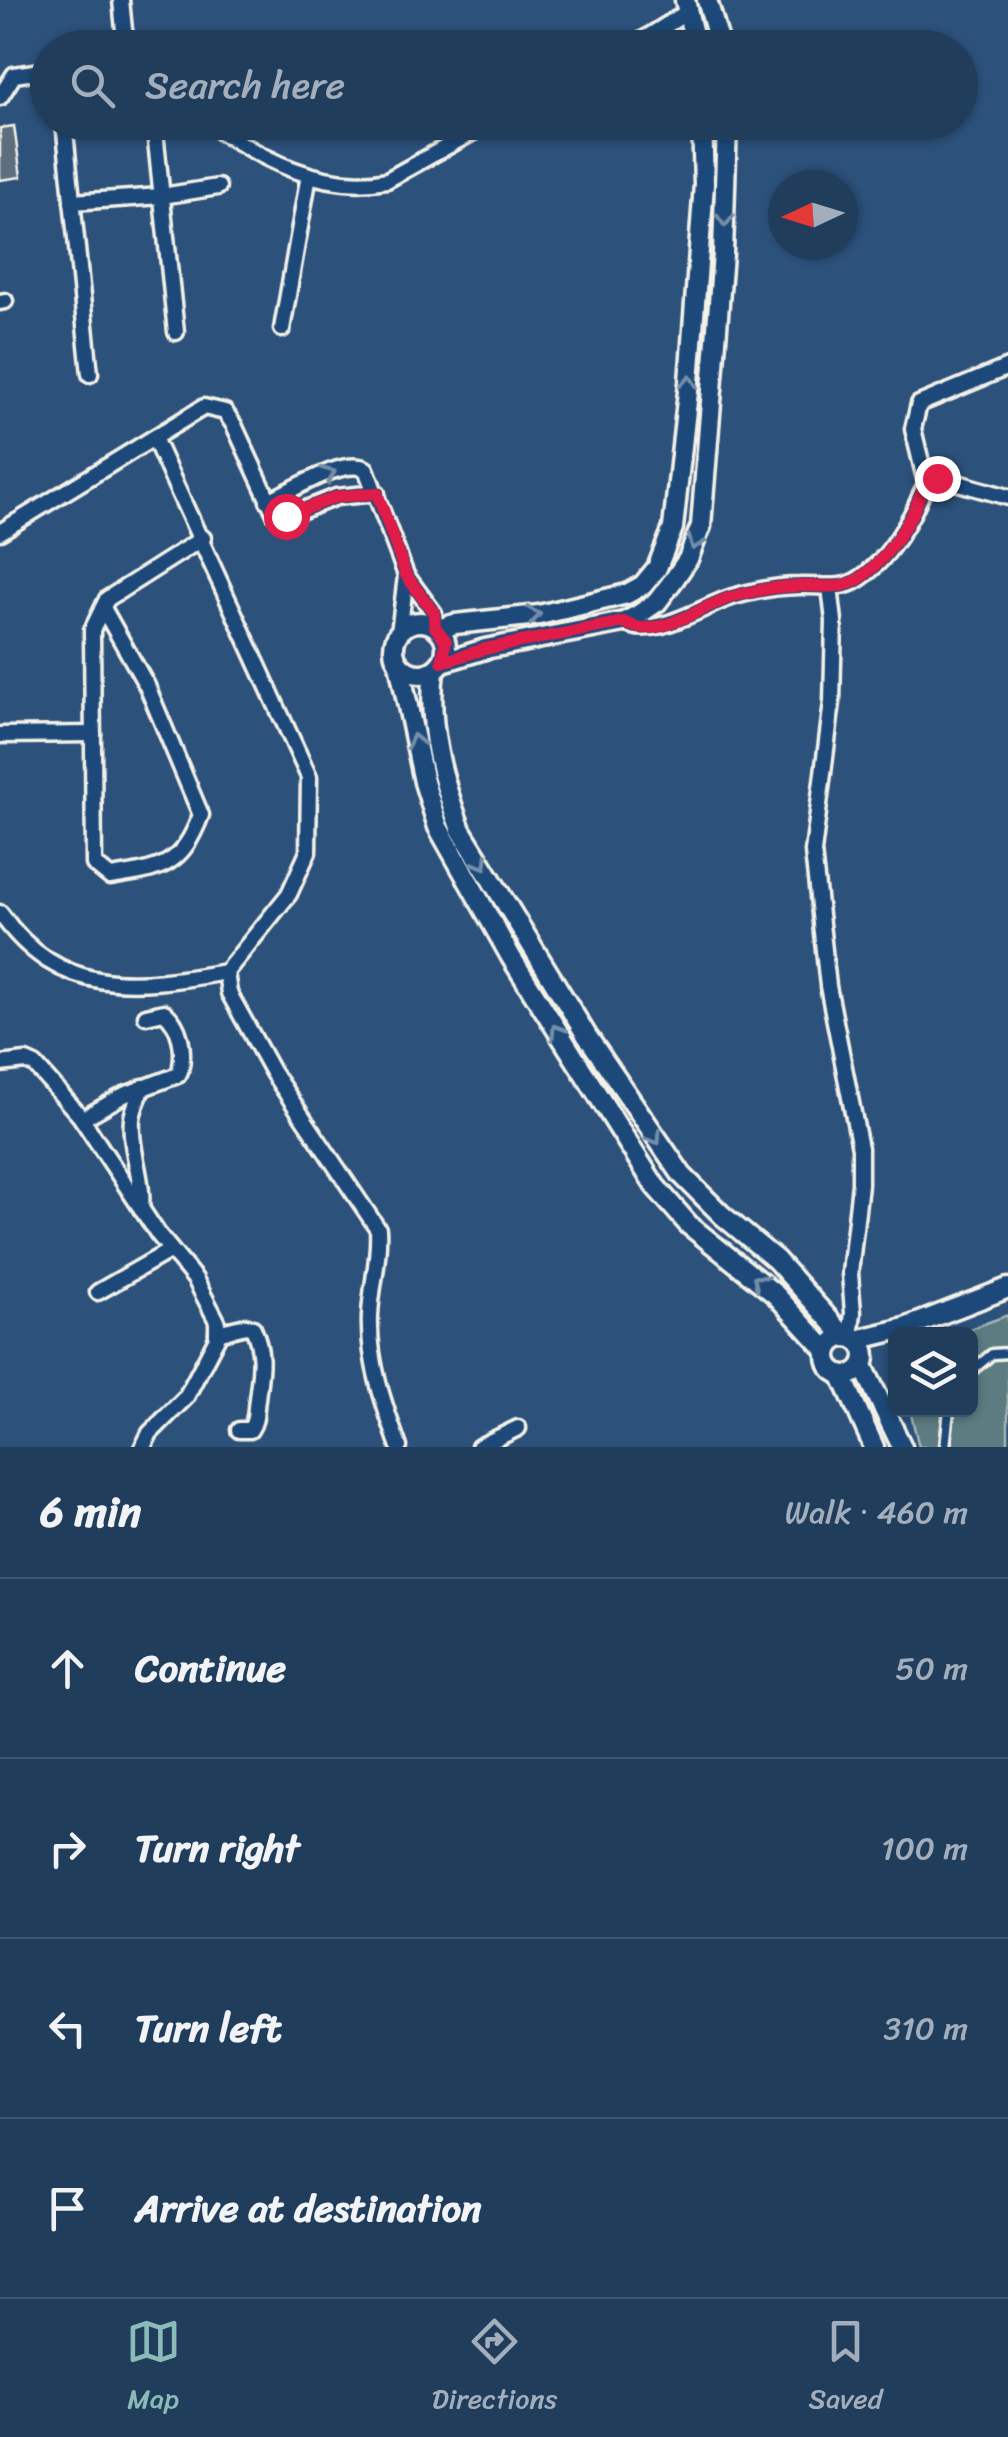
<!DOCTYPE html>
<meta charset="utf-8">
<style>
:root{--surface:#213d5c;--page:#2d4865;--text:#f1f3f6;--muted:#a2aebb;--line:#3e5672;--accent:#8bbbb9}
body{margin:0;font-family:Sriracha,sans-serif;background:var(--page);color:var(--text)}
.controls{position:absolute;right:30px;bottom:30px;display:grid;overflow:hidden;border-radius:15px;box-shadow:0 2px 8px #0004}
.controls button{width:90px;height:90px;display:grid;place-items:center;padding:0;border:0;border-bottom:2px solid var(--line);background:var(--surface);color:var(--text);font:50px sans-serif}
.compass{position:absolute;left:768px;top:170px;width:90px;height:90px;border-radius:50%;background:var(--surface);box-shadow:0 2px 8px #0004;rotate:266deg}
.stop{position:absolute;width:30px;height:30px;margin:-22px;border:8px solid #e11d48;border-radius:50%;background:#fff}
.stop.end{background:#e11d48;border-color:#fff;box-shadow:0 2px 10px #0008}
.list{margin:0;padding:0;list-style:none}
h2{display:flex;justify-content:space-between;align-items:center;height:130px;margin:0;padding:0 40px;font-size:42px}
h2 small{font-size:32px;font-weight:400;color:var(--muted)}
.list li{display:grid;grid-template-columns:65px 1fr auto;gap:30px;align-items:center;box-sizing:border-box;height:180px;padding:0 40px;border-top:2px solid var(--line)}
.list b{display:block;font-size:38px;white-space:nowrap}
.list em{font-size:32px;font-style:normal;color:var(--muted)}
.icon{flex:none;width:55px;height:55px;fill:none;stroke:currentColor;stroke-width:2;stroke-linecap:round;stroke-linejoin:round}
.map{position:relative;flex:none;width:1008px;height:1447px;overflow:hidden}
.search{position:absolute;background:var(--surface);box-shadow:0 2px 8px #0004;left:30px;right:30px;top:30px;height:110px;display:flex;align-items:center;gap:25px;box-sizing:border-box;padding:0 35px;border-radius:55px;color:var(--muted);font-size:38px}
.sheet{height:850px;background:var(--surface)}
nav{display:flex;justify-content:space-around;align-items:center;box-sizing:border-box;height:140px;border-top:2px solid var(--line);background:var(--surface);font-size:28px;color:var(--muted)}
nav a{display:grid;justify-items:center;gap:5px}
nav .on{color:var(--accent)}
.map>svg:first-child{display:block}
</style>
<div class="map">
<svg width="1008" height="1447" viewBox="0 0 1008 1447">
<rect width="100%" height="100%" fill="#2c517b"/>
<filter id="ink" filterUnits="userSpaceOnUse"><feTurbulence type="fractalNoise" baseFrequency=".01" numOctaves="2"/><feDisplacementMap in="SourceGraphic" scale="20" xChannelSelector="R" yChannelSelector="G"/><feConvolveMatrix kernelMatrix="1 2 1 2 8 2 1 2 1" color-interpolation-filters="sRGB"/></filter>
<g filter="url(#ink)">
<!-- green -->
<path fill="#5c7c81" stroke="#a8b6b4" stroke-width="2.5" d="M 1008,1315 L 1008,1447 L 919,1447 L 910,1410 L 970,1410 L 970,1334 L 956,1334 Z"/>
<!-- building -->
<path fill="#5f6e7f" stroke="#f4f1e8" stroke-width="2.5" d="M 14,126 L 21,177 L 0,180 L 0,128 Z"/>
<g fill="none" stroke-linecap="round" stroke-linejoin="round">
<defs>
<g id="service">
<path d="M 970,1372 L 992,1354 L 1008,1353"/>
<path d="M 945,1447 L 949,1410"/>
</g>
<g id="minor">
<path d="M 121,0 L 124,30 L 130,48"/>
<path d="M 630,48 L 689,11"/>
<path d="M 0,97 L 14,75 L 48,70"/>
<path d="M 64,122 L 90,374"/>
<path d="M 154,122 L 176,332"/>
<path d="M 206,122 C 259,157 321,193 387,180 L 491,122"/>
<path d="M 72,202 L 162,196 L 218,187"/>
<path d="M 0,302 L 5,301"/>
<path d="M 282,329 L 309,175"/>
<path d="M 154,438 L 309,777 L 308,852 L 289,894 L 226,972 L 229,993 L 273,1073 L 378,1229 C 380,1261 371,1285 370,1316 C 368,1361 384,1405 399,1447"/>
<path d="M 926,483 L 913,429 L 919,404 L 1008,367"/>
<path d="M 268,501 C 292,491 343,457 366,469 L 406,575 L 434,613 L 435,627"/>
<path d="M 0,532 L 204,407 L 225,412 L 234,425 L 275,514 L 293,514 L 336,497 L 377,493"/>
<path d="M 830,587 L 834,621 L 832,702 L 813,852 L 828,986 L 860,1148 L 860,1184 L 850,1273 L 853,1313 L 850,1337"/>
<path d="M 103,608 L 147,686 L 201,815 C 181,867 162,869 110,877 L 94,864 L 92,630 L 107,599 L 203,538"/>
<path d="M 624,622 C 652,641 703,606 732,597 C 753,591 778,586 800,586 C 821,585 841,591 859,579 C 882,564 900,537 912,514 C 921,498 921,486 937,477 L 1008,497"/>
<path d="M 399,633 L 406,576"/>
<path d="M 0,735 L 93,734"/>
<path d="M 0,913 C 60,998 134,988 226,972"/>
<path d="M 0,1064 L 26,1061 L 35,1065 L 80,1116 L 158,1234 L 195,1279 L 217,1321 L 217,1338 L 186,1397 L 150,1433 L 143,1447"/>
<path d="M 82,1119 L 124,1095 L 178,1075 L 180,1071 C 185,1051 181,1026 164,1012 L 146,1016"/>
<path d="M 141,1209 C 144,1178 129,1148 132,1119 C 133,1108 139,1098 143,1087"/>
<path d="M 98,1292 L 171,1250"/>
<path d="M 217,1333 L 246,1326 L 253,1328 C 265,1355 260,1372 257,1399 C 255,1411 257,1420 250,1430 L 239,1430"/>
<path d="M 479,1447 L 518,1428"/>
</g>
<g id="tertiary">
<path d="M 685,0 L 696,48"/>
<path d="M 707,0 L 721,48"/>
<circle cx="420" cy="648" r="26"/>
<path d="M 438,629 L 455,624 L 539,615 L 627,594 L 643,585 L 657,568 L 673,528 L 689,382 L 704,184 L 702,122"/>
<path d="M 443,662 L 485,649 L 624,622 L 638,615 L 657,602 L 675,578 L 688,559 L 701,526 L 723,254 L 727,122"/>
<path d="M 399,664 L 424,782 L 438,827 L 511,957 L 655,1186 L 689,1225 L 776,1295 L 827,1351"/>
<path d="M 434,671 C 427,725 442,780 461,830 L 587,1036 L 682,1175 L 722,1215 L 776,1260 L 845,1337"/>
<circle cx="846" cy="1356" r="19"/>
<path d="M 856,1340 L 905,1328 L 1008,1288"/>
<path d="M 863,1366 L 902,1447"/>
<path d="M 842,1376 L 874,1447"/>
</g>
</defs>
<!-- service casing -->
<use href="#service" stroke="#f4f1e8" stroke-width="15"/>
<!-- minor casing -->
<use href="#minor" stroke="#f4f1e8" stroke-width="21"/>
<!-- tertiary casing -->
<use href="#tertiary" stroke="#f4f1e8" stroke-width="25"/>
<!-- service -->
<use href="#service" stroke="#1f4a7a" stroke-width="8"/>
<!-- minor -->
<use href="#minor" stroke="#1f4a7a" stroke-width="14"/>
<!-- tertiary -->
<use href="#tertiary" stroke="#1f4a7a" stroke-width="18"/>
</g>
<!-- one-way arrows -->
<defs><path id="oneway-chevron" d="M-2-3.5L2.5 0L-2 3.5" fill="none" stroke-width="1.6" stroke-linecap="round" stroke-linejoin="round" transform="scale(2.5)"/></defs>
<g stroke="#748da6">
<use href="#oneway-chevron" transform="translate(725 220) rotate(92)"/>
<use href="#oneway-chevron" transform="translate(689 382) rotate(-85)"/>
<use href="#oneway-chevron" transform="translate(329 474) rotate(-23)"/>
<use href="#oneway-chevron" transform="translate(695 543) rotate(111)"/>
<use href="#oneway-chevron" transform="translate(534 615) rotate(-9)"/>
<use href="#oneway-chevron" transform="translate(415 741) rotate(-103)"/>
<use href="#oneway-chevron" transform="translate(482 863) rotate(59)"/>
<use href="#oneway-chevron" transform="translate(557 1031) rotate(-122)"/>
<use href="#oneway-chevron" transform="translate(655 1138) rotate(56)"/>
<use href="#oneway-chevron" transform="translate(759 1281) rotate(-141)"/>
</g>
</g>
<g fill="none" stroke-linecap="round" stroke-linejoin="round" filter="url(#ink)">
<!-- route -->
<path stroke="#e11d48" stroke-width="12" d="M 286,516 L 336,497 L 377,493 L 406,575 L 434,613 L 435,627 L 446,641 L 442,662 L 485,649 L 624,622 C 655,642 701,606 732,597 C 753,591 778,586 800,586 C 821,585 840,591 859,579 C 881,564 900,537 912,514 C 920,499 921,486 937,478"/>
</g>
</svg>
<div class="controls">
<button><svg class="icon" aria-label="layers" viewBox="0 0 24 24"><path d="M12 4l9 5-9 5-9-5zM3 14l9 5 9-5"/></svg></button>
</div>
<svg class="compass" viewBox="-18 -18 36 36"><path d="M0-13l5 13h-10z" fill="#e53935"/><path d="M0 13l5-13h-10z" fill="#a2aebb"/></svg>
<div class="stop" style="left:286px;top:516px"></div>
<div class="stop end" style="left:937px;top:478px"></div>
<div class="search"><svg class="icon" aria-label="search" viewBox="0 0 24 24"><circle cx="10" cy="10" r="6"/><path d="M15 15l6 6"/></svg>Search here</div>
</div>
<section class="sheet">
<h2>6 min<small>Walk · 460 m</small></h2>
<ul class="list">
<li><svg class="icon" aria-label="ahead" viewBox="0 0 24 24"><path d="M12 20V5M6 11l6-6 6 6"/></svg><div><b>Continue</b></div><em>50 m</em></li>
<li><svg class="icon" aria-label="right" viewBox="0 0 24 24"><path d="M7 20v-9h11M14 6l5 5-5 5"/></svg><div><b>Turn right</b></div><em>100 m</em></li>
<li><svg class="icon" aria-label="left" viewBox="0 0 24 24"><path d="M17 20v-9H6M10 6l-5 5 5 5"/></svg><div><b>Turn left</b></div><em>310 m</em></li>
<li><svg class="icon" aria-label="arrive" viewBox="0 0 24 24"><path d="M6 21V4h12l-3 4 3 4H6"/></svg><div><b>Arrive at destination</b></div></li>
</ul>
</section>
<nav>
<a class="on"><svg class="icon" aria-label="map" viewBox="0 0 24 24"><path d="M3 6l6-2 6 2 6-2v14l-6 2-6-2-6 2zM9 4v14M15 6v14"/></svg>Map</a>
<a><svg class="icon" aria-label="directions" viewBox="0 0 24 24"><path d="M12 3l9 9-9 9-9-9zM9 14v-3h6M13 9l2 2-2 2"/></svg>Directions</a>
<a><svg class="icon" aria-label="saved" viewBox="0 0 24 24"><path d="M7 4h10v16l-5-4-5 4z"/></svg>Saved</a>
</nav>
